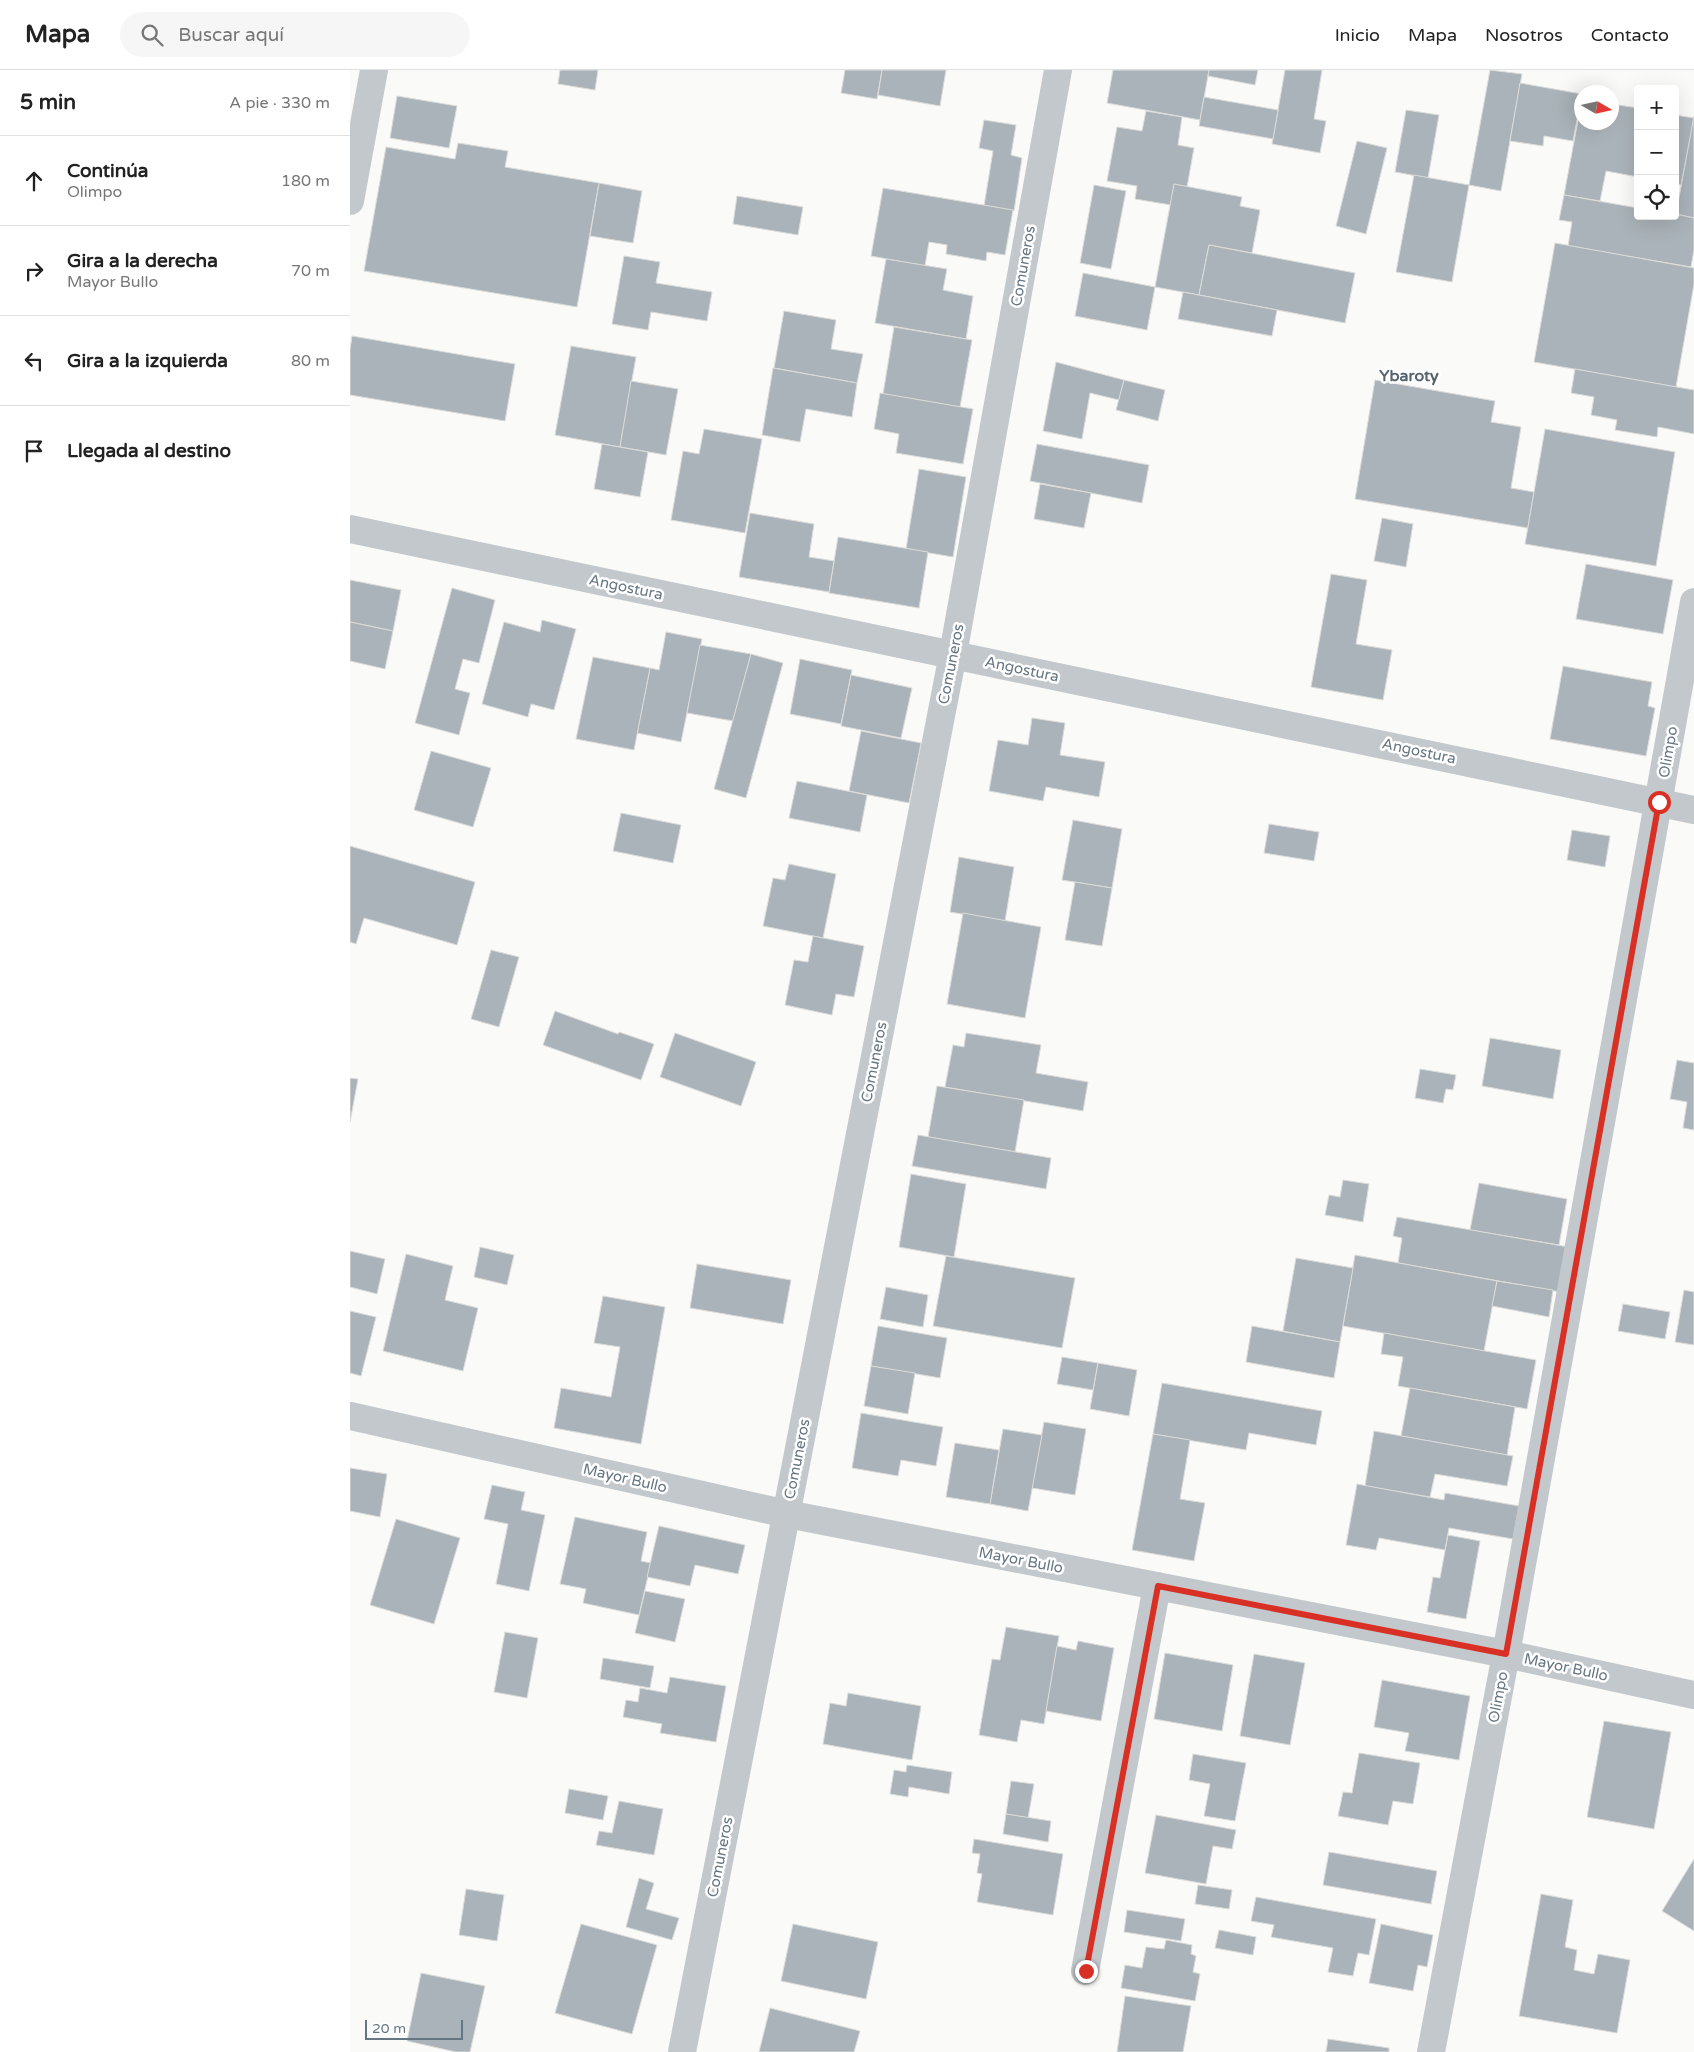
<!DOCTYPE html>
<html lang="es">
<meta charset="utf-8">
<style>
:root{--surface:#fff;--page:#f6f6f6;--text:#222;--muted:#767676;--line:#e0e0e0}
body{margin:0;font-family:"Varela Round",sans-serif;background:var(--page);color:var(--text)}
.controls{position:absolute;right:15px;top:15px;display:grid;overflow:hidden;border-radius:5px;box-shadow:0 5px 20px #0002}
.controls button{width:45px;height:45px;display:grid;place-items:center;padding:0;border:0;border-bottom:1px solid var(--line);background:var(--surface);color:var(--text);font:25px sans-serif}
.compass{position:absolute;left:1224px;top:15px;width:45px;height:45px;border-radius:50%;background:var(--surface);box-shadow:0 5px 20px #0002;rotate:99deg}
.scale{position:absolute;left:15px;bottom:12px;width:98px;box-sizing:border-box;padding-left:5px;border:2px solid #657683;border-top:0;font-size:14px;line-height:18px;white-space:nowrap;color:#657683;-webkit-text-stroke:4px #fff;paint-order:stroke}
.stop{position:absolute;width:15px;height:15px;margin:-11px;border:4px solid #d93025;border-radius:50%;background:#fff}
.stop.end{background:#d93025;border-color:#fff;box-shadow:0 1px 5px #0008}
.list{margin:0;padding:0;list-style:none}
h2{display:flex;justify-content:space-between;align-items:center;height:65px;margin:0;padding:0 20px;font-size:21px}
h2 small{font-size:16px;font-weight:400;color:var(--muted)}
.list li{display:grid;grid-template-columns:32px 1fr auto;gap:15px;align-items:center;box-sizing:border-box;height:90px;padding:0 20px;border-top:1px solid var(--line)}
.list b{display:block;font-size:19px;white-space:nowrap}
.list p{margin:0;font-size:16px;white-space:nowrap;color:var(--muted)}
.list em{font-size:16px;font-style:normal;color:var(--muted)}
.icon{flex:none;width:28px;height:28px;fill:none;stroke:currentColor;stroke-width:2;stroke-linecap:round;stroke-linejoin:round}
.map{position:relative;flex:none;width:1344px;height:1982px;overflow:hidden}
header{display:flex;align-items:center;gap:30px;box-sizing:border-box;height:70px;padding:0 25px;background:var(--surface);border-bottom:1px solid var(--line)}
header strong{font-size:24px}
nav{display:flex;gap:28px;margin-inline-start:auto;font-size:18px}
.search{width:350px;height:45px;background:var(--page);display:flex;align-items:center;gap:12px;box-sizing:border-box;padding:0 18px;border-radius:28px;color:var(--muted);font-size:19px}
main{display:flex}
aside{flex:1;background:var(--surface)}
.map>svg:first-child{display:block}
</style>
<header>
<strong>Mapa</strong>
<div class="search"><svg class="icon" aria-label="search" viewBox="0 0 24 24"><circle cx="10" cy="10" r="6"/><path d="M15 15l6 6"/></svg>Buscar aquí</div>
<nav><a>Inicio</a><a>Mapa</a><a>Nosotros</a><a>Contacto</a></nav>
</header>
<main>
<aside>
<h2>5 min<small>A pie · 330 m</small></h2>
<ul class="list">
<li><svg class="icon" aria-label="ahead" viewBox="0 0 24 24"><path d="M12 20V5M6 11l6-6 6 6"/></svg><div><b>Continúa</b><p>Olimpo</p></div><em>180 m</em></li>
<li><svg class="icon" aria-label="right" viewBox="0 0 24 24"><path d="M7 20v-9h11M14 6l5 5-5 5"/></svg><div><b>Gira a la derecha</b><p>Mayor Bullo</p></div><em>70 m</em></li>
<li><svg class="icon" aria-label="left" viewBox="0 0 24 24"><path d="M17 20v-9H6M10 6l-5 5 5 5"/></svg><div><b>Gira a la izquierda</b></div><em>80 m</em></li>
<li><svg class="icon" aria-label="arrive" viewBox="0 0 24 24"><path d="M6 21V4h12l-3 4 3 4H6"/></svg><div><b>Llegada al destino</b></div></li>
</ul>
</aside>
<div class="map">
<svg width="1344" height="1982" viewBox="0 0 1344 1982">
<rect width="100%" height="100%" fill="#fafaf8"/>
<!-- building -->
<g fill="#aab3b9" stroke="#dcdcda">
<path d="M 210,0 L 248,0 L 245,20 L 208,14 Z"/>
<path d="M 495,0 L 532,0 L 527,29 L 491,23 Z"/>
<path d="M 532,0 L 596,0 L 590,36 L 528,25 Z"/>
<path d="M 763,0 L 859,0 L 850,50 L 757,33 Z"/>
<path d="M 859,0 L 908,0 L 905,15 L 858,6 Z"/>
<path d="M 935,0 L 972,0 L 964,49 L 976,51 L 970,83 L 922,74 Z"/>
<path d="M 1140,0 L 1172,4 L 1151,121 L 1119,115 Z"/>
<path d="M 1170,13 L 1232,24 L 1223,71 L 1194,66 L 1193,76 L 1160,71 Z"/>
<path d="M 47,26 L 107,36 L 99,78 L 40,68 Z"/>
<path d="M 854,27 L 928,40 L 923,69 L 849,56 Z"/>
<path d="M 1232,29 L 1232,52 L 1262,52 L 1262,34 L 1288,38 L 1288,107 L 1256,101 L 1250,131 L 1214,125 Z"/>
<path d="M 1056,40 L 1089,45 L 1078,108 L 1045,102 Z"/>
<path d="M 796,41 L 832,47 L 828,75 L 844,78 L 837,117 L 824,114 L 821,135 L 785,129 L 787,116 L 757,111 L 767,57 L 792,61 Z"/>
<path d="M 1325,45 L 1344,48 L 1331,115 L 1325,113 Z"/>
<path d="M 1344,46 L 1344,148 L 1326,144 Z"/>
<path d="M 634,50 L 666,55 L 661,85 L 672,88 L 664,141 L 634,136 L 643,81 L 629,78 Z"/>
<path d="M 1007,71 L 1037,78 L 1016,164 L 986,156 Z"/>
<path d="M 108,73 L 158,81 L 155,97 L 249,113 L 227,237 L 14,201 L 36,77 L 105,89 Z"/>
<path d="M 1064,105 L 1119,115 L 1102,212 L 1046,202 Z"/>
<path d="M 249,113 L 292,121 L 283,173 L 240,166 Z"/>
<path d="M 824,114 L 892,127 L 890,136 L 910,140 L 902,183 L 859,175 L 849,225 L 805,217 Z"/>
<path d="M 744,115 L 776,121 L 761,199 L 730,193 Z"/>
<path d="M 533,118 L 663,140 L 655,185 L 637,182 L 636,191 L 596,184 L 597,175 L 579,172 L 575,196 L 521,186 Z"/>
<path d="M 1214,125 L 1288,138 L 1288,146 L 1325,146 L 1325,144 L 1344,148 L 1344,180 L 1341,197 L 1218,176 L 1222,152 L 1209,150 Z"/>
<path d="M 387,126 L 453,137 L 448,165 L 383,154 Z"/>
<path d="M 1205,173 L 1344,198 L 1344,214 L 1326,317 L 1184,292 Z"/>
<path d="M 859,175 L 1005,203 L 995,253 L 849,225 Z"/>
<path d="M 274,186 L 310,192 L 306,213 L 362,222 L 357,251 L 301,242 L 298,260 L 262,254 Z"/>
<path d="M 536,189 L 597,199 L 593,220 L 623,226 L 616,269 L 525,253 Z"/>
<path d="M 733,203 L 805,217 L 797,260 L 725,246 Z"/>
<path d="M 833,222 L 927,240 L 922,266 L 828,249 Z"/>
<path d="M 434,241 L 486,250 L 481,279 L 513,284 L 507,313 L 424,298 Z"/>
<path d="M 544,257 L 622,270 L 610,337 L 533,324 Z"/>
<path d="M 2,266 L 165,294 L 155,351 L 0,325 L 0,280 Z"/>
<path d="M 221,276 L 286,287 L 270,377 L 205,365 Z"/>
<path d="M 706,292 L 774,310 L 769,330 L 740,323 L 732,369 L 693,361 Z"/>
<path d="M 423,298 L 507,313 L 502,347 L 456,339 L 450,372 L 412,365 Z"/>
<path d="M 1225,299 L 1344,320 L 1344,364 L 1308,357 L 1307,367 L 1265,360 L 1267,350 L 1241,345 L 1244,327 L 1221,323 Z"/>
<path d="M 774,310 L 815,320 L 808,351 L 766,340 Z"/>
<path d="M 1025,310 L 1145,331 L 1141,352 L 1171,357 L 1161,418 L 1184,422 L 1178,458 L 1005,429 Z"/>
<path d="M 281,311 L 328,319 L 316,385 L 270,377 Z"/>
<path d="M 530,323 L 623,339 L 613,394 L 546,383 L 549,364 L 524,359 Z"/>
<path d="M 354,359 L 412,369 L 395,463 L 321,450 L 333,381 L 349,384 Z"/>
<path d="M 1195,359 L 1325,382 L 1306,496 L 1175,474 Z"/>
<path d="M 252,374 L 298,382 L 290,427 L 244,419 Z"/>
<path d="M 687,374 L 799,395 L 792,433 L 680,411 Z"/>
<path d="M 569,399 L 616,407 L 603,487 L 556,479 Z"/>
<path d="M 690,414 L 741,423 L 734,458 L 684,449 Z"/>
<path d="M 400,443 L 464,454 L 459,487 L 484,491 L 479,522 L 389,507 Z"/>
<path d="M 1032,448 L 1063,454 L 1056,497 L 1024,491 Z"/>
<path d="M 488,467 L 578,482 L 569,538 L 479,523 Z"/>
<path d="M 1236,494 L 1323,510 L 1313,564 L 1226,549 Z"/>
<path d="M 981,504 L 1017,510 L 1006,574 L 1042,580 L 1033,630 L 961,617 Z"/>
<path d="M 0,510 L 51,520 L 43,561 L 0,552 Z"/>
<path d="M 102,518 L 145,530 L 129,593 L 113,589 L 105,619 L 120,623 L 109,665 L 65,653 Z"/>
<path d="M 192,550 L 226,559 L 204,640 L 181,634 L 178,647 L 132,634 L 154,552 L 190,562 Z"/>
<path d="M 0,552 L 43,561 L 35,599 L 0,591 Z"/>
<path d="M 316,562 L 352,569 L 331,672 L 287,663 L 300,598 L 309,600 Z"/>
<path d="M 350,575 L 401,584 L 383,651 L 337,643 Z"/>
<path d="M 401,584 L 433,593 L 396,728 L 364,719 Z"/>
<path d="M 243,587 L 300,598 L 284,680 L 226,669 Z"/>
<path d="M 450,589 L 502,600 L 491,654 L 440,644 Z"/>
<path d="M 1213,596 L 1302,612 L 1298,636 L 1305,638 L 1296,686 L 1200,669 Z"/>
<path d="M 501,605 L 562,618 L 551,668 L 491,656 Z"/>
<path d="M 682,648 L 715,653 L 710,685 L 755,692 L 749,727 L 696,717 L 693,731 L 639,721 L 648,670 L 678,675 Z"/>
<path d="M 511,661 L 571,673 L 559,733 L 499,721 Z"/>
<path d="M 81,681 L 141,698 L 123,757 L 64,740 Z"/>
<path d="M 447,711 L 517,725 L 510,762 L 439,748 Z"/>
<path d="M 271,743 L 331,755 L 323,793 L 263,781 Z"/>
<path d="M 723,750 L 772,759 L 762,818 L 712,810 Z"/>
<path d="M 919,754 L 969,762 L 964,791 L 914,783 Z"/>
<path d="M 1222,760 L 1260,766 L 1255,797 L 1217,790 Z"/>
<path d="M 0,776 L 125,812 L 107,875 L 14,848 L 6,874 L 0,872 Z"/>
<path d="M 609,787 L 664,797 L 655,851 L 600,842 Z"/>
<path d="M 439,794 L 486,804 L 473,868 L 413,856 L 423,808 L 435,810 Z"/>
<path d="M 725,812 L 762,818 L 752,876 L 715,870 Z"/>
<path d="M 613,843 L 691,857 L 675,948 L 597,934 Z"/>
<path d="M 463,866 L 514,876 L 504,927 L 486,924 L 482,945 L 435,935 L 444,890 L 458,892 Z"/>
<path d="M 141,880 L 169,887 L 149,957 L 121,949 Z"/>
<path d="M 205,941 L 268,964 L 269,962 L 304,974 L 291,1010 L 193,975 Z"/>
<path d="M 325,963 L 406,992 L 391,1036 L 310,1007 Z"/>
<path d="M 616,963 L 691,975 L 686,1003 L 738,1012 L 733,1041 L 595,1017 L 603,975 L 614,977 Z"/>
<path d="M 1140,968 L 1211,980 L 1203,1029 L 1132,1016 Z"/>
<path d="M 1327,990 L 1344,993 L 1344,1060 L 1333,1058 L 1337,1032 L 1320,1029 Z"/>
<path d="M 1070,999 L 1106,1005 L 1103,1020 L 1096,1019 L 1093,1033 L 1065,1028 Z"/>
<path d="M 0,1008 L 8,1009 L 0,1052 Z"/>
<path d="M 587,1016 L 674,1030 L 665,1082 L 578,1067 Z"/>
<path d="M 568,1065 L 701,1088 L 696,1119 L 562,1096 Z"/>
<path d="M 561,1104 L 616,1114 L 604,1187 L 549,1177 Z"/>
<path d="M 993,1110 L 1019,1114 L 1013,1152 L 975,1145 L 979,1125 L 990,1127 Z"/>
<path d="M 1129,1113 L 1217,1129 L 1209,1175 L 1120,1160 Z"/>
<path d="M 1047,1147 L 1224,1178 L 1216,1223 L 1048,1193 L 1052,1168 L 1043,1166 Z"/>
<path d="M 130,1177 L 164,1185 L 157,1215 L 124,1207 Z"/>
<path d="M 0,1181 L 35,1189 L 27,1224 L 0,1217 Z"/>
<path d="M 56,1184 L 103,1196 L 95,1230 L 128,1238 L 113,1301 L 33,1281 Z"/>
<path d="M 1005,1185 L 1147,1211 L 1134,1281 L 993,1256 Z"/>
<path d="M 596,1186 L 725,1208 L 712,1278 L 583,1256 Z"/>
<path d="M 946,1188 L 1003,1198 L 990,1272 L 933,1261 Z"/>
<path d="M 347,1194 L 441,1210 L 433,1254 L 340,1238 Z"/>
<path d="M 1147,1211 L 1203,1220 L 1199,1247 L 1142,1236 Z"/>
<path d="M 536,1217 L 578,1225 L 573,1257 L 530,1249 Z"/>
<path d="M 1334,1220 L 1344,1222 L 1344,1275 L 1325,1272 Z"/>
<path d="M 253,1226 L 315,1237 L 291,1374 L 204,1358 L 211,1318 L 261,1327 L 270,1277 L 244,1273 Z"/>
<path d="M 1273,1234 L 1320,1242 L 1315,1269 L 1268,1261 Z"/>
<path d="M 0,1241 L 26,1247 L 11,1306 L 0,1303 Z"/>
<path d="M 528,1256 L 597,1268 L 590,1308 L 521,1296 Z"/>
<path d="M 902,1256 L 990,1272 L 984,1308 L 896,1292 Z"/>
<path d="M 1034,1263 L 1186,1290 L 1177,1339 L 1048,1316 L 1053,1287 L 1031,1284 Z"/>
<path d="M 712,1287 L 748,1293 L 743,1320 L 707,1314 Z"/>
<path d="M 748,1293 L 787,1300 L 779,1346 L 740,1339 Z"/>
<path d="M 521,1296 L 565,1303 L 558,1344 L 514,1336 Z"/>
<path d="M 812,1313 L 972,1341 L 966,1375 L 899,1363 L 896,1380 L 803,1364 Z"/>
<path d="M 1060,1318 L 1165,1337 L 1157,1385 L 1051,1366 Z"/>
<path d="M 511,1343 L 593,1357 L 586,1396 L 551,1390 L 548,1406 L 502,1398 Z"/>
<path d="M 694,1352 L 736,1359 L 725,1425 L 682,1418 Z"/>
<path d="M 653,1359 L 692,1365 L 678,1441 L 640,1434 Z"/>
<path d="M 1024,1361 L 1163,1386 L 1157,1416 L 1085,1404 L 1080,1427 L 1015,1416 Z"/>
<path d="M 803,1364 L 840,1370 L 830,1429 L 855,1433 L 844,1491 L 782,1480 Z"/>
<path d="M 605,1373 L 649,1380 L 640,1434 L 596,1427 Z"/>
<path d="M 0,1398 L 37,1404 L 30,1447 L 0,1441 Z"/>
<path d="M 1007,1414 L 1094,1430 L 1095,1423 L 1169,1436 L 1163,1469 L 1099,1458 L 1095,1480 L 1029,1468 L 1026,1480 L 996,1475 Z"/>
<path d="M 142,1415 L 175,1422 L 171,1440 L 195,1445 L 179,1521 L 146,1514 L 158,1454 L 134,1449 Z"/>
<path d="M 225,1447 L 297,1462 L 291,1491 L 301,1493 L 289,1545 L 233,1533 L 236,1519 L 210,1514 Z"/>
<path d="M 46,1449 L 110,1468 L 84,1554 L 20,1535 Z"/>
<path d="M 309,1456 L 395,1475 L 388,1504 L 345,1495 L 340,1516 L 297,1507 Z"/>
<path d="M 1098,1465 L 1130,1471 L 1116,1549 L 1077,1542 L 1083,1507 L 1090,1508 Z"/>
<path d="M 295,1521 L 335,1529 L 325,1572 L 285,1563 Z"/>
<path d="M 656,1557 L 709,1566 L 694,1654 L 671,1650 L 667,1672 L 629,1665 L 642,1589 L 650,1590 Z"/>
<path d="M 155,1562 L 188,1568 L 177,1628 L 144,1622 Z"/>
<path d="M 728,1571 L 764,1578 L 751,1651 L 696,1641 L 707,1576 L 726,1580 Z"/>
<path d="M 815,1583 L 883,1595 L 872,1661 L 804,1649 Z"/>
<path d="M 904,1584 L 955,1593 L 940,1675 L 890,1666 Z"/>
<path d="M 253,1588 L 304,1596 L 300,1618 L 250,1609 Z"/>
<path d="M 320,1607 L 376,1616 L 366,1672 L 310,1663 L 312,1654 L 273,1647 L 276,1630 L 288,1632 L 290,1618 L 317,1623 Z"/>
<path d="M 1032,1610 L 1120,1626 L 1109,1690 L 1055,1681 L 1059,1663 L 1024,1657 Z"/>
<path d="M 498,1623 L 571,1636 L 562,1690 L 473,1674 L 480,1633 L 496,1636 Z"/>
<path d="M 1254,1651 L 1321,1662 L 1304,1759 L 1237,1747 Z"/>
<path d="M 1009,1683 L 1070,1693 L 1063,1734 L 1043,1731 L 1038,1755 L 988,1746 L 993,1722 L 1002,1723 Z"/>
<path d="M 843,1684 L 896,1693 L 885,1751 L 854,1746 L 860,1714 L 839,1710 Z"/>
<path d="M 557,1695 L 602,1702 L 599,1724 L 559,1717 L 558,1727 L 540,1724 L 544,1700 L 556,1702 Z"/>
<path d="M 661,1711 L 684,1714 L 678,1748 L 656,1744 Z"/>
<path d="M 219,1719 L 258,1726 L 253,1750 L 215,1743 Z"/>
<path d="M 269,1731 L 313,1739 L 304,1785 L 246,1775 L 249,1761 L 262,1763 Z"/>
<path d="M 656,1744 L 701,1751 L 698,1772 L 653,1764 Z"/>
<path d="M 806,1745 L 886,1760 L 882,1779 L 863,1776 L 856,1814 L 795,1803 Z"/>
<path d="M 624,1769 L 713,1784 L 703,1845 L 627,1832 L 632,1804 L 627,1803 L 630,1784 L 622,1783 Z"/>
<path d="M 979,1782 L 1087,1801 L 1081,1834 L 973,1815 Z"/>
<path d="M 1344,1789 L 1344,1861 L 1312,1841 Z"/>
<path d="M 289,1808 L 304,1813 L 296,1839 L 329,1848 L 322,1870 L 276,1857 Z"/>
<path d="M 848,1815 L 882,1820 L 879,1839 L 845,1834 Z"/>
<path d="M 116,1819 L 154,1825 L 147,1871 L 109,1865 Z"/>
<path d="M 1191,1824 L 1223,1830 L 1215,1877 L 1227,1880 L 1224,1900 L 1244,1904 L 1248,1884 L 1280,1890 L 1267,1963 L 1169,1946 Z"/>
<path d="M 906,1827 L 1026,1849 L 1019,1885 L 1008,1883 L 1003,1906 L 978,1902 L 983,1878 L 921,1867 L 924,1855 L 901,1851 Z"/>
<path d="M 777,1840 L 835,1849 L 831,1871 L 774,1862 Z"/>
<path d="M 231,1854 L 307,1875 L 282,1964 L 205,1943 Z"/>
<path d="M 443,1854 L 528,1872 L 516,1929 L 431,1911 Z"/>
<path d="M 1031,1854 L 1083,1865 L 1077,1897 L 1068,1895 L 1063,1921 L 1019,1913 Z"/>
<path d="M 869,1860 L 906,1867 L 903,1885 L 865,1878 Z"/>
<path d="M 816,1870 L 842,1875 L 841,1884 L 846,1886 L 843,1902 L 850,1904 L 845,1931 L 771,1918 L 775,1895 L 792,1898 L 796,1877 L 814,1879 Z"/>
<path d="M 71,1903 L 135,1916 L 120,1982 L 106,1982 L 57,1971 Z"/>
<path d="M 775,1926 L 841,1936 L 833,1982 L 767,1982 Z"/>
<path d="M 420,1938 L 510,1961 L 504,1982 L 409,1982 Z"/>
<path d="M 978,1969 L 1039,1978 L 1039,1982 L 976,1982 Z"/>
</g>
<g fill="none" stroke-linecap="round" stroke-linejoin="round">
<!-- minor -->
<g stroke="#c3c8cc" stroke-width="28">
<path d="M 0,459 L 1344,740"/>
<path d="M 0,1346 L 437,1444 L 1156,1584 L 1344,1625"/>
<path d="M 735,1901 L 807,1516"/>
<path d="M 332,1982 L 603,584 L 708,0"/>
<path d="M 1081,1982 L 1156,1584 L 1344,532"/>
</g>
<!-- tertiary -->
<path stroke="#c3c8cc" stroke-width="28" d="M 0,131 L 24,0"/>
</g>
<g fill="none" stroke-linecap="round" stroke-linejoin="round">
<!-- route -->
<path stroke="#d93025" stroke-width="6" d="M 736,1901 L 808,1516 L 1156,1584 L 1309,732"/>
</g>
<g text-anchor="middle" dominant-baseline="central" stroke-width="5" stroke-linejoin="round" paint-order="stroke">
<!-- street labels -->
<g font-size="15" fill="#657683" stroke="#fff">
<text transform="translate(673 196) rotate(-80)">Comuneros</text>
<text transform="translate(276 517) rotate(12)">Angostura</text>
<text transform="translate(601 594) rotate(-79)">Comuneros</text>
<text transform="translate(672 599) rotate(12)">Angostura</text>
<text transform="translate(1069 681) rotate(12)">Angostura</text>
<text transform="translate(1318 682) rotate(-80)">Olimpo</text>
<text transform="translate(524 992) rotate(-79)">Comuneros</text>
<text transform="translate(447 1389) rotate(-79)">Comuneros</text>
<text transform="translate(275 1408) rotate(13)">Mayor Bullo</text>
<text transform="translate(671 1490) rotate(11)">Mayor Bullo</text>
<text transform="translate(1216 1597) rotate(12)">Mayor Bullo</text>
<text transform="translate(1148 1627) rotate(-79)">Olimpo</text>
<text transform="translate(370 1787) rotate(-79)">Comuneros</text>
</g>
<!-- neighbourhood labels -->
<g font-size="16" font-weight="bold" fill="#57646e" stroke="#fff">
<text x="1059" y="306">Ybaroty</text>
</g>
</g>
</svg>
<div class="controls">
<button>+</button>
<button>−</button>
<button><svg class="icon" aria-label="locate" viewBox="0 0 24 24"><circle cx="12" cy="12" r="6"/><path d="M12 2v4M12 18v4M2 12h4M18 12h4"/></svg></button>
</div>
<svg class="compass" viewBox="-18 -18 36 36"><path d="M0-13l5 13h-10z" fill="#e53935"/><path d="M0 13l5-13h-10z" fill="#767676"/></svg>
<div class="scale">20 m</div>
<div class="stop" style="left:1309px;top:732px"></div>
<div class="stop end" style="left:736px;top:1901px"></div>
</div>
</main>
